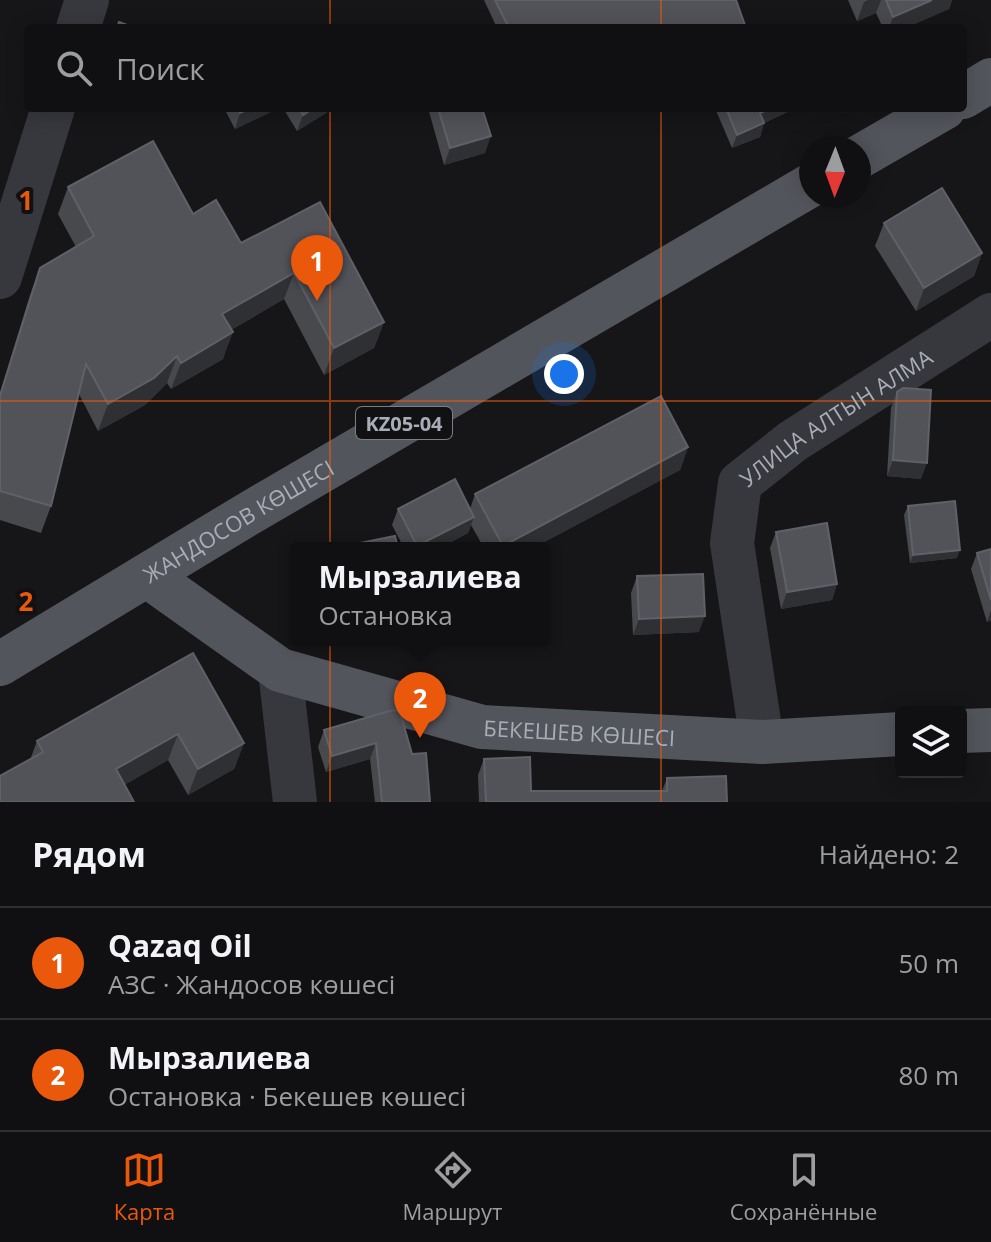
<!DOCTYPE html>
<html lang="ru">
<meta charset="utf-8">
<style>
:root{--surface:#101012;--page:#19191b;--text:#f1f3f6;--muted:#9c9d9f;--line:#303032;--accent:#ea580c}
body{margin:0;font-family:"Open Sans",sans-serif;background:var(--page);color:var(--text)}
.controls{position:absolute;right:24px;bottom:24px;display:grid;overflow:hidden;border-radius:8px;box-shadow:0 4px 20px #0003}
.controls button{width:72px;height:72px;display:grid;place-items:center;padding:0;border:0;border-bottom:2px solid var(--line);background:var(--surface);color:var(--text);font:40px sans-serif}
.compass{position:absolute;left:799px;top:136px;width:72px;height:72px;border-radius:50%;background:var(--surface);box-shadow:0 4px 20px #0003;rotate:181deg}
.you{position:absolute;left:564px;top:374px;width:28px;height:28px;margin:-20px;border:6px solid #fff;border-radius:50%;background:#1a73e8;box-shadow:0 0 0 12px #1a73e833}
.badge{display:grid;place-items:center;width:52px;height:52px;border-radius:50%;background:var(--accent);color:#fff;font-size:26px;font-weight:700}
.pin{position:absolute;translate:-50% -66px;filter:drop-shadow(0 2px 4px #0008)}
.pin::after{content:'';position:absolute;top:42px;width:28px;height:24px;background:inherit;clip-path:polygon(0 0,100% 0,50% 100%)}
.popup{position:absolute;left:290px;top:542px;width:260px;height:104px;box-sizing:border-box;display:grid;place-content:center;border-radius:8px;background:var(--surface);filter:drop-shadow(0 2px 6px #0005);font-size:26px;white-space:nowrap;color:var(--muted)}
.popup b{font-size:30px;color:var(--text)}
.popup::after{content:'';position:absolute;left:50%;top:100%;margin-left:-16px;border:16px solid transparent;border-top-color:var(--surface)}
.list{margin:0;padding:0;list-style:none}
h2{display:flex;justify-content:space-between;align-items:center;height:104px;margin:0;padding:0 32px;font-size:34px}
h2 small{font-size:26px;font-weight:400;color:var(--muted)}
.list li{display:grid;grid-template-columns:52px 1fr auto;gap:24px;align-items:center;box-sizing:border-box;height:112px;padding:0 32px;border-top:2px solid var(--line)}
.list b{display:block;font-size:30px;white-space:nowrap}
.list p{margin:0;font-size:26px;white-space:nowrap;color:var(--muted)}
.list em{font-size:26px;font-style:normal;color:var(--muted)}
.icon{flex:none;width:44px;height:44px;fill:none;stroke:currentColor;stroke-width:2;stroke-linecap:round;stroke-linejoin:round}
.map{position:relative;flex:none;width:991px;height:802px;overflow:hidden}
.search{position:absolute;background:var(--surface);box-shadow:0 4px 20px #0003;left:24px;right:24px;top:24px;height:88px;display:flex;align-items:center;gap:20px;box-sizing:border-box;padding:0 28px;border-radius:8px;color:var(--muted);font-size:30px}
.sheet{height:328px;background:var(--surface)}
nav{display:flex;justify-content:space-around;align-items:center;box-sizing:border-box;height:112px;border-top:2px solid var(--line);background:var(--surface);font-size:22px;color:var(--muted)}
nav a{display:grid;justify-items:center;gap:4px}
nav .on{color:var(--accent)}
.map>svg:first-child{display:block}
</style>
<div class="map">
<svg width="991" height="802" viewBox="0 0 991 802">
<rect width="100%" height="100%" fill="#161618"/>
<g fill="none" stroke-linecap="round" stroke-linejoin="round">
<!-- minor -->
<g stroke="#37383d" stroke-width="44">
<path d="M 78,28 L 87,0"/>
<path d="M 0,277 L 53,108"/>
<path d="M 280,670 L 295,802"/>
<path id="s1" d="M 762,742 L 732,543 L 740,483 L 793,441 L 991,315"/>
</g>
<!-- major -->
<g stroke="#53555c" stroke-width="44">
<path d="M 963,97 L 991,80"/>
<path d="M 859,157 L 944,108"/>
<path id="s2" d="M 149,577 L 280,670 L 482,727 L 762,742 L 901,734"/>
<path id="s3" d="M 0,664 L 248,514 L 811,185"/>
<path d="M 961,731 L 991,730"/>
</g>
</g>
<!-- wall -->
<g fill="#47494d">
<path d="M 484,0 L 736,0 L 746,28 L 497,28 Z"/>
<path d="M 848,0 L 952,0 L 949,9 L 905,28 L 883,28 L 876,13 L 857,21 Z"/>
<path d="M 224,108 L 276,108 L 275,110 L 235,129 Z"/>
<path d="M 283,108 L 334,108 L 297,131 Z"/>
<path d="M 428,108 L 482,108 L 485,153 L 444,165 Z"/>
<path d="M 715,108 L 796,108 L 764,123 L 760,137 L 732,148 Z"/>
<path d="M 68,187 L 193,214 L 241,243 L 384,322 L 374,348 L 324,375 L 284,299 L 231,330 L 223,359 L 171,389 L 167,383 L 145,405 L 98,431 L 79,394 L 51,506 L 41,533 L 0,520 L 0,392 L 30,295 L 40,268 L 76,247 L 58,214 Z"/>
<path d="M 884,223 L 982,253 L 974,276 L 916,311 L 875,246 Z"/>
<path d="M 897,392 L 921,479 L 887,476 L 891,408 Z"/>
<path d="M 688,447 L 680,470 L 533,548 L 484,548 L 471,525 L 468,533 L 440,548 L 404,548 L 392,525 L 398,509 L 470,509 L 475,494 Z"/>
<path d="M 908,506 L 957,558 L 910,563 L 904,515 Z"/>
<path d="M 776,532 L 837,584 L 832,600 L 781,609 L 770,548 Z"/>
<path d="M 991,549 L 991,620 L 987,622 L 971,569 L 977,553 Z"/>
<path d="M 637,576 L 699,632 L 633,635 L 631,593 Z"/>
<path d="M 193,653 L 244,743 L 234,769 L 188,795 L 168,760 L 124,785 L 30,760 L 37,741 Z"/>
<path d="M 393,710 L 412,754 L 430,802 L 375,802 L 370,759 L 326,772 L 318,747 L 324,730 Z"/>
<path d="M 484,759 L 531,791 L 662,791 L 667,778 L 727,802 L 479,802 L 478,775 Z"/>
</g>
<!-- shaded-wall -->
<g fill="#2f3033">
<path d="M 868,0 L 881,0 L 876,13 L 857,21 L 864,2 Z"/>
<path d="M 932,0 L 952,0 L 949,9 L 905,28 L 889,28 L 893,17 Z"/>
<path d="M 251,108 L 276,108 L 275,110 L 235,129 L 240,113 Z"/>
<path d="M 314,108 L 334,108 L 297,131 L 303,115 Z"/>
<path d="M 772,108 L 796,108 L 755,127 L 760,113 Z"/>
<path d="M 764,123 L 760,137 L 732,148 L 737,135 Z"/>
<path d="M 491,136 L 485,153 L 444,165 L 450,148 Z"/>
<path d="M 982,253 L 974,276 L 916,311 L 924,288 Z"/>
<path d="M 294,273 L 284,299 L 212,341 L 222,314 Z"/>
<path d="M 384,322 L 374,348 L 324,375 L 334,348 Z"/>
<path d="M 233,332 L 223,359 L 171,389 L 181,363 Z"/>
<path d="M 177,356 L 167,383 L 145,405 L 98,431 L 108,404 Z"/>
<path d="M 688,447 L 680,470 L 533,548 L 502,548 L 503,546 Z"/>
<path d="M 893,460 L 927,463 L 921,479 L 887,476 Z"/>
<path d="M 474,517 L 468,533 L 440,548 L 416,548 L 417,546 Z"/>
<path d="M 960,550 L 957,558 L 910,563 L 913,555 Z"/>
<path d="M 837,584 L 832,600 L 781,609 L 787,592 Z"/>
<path d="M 991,610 L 991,620 L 987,622 Z"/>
<path d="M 705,616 L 699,632 L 633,635 L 639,619 Z"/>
<path d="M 178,734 L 168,760 L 106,795 L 116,769 Z"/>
<path d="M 244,743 L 234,769 L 188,795 L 198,769 Z"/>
<path d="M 376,743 L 370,759 L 326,772 L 332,756 Z"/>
</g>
<!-- building -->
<g fill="#525359" stroke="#5f6168" stroke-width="2">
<path d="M 495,0 L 736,0 L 746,28 L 686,28 L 685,25 L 678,28 L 509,28 Z"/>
<path d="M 886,0 L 932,0 L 893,17 Z"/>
<path d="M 119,22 L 135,28 L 117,28 Z"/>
<path d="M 238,108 L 251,108 L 240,113 Z"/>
<path d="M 299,108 L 314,108 L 303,115 Z"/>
<path d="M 438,108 L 482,108 L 491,136 L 450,148 Z"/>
<path d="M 726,108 L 772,108 L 760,113 L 764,123 L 737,135 Z"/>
<path d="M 153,141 L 193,214 L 216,200 L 241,243 L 320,202 L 384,322 L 334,348 L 294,273 L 222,314 L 233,332 L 181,363 L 177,356 L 154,378 L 108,404 L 86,364 L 51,506 L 0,491 L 0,396 L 40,268 L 94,236 L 68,187 Z"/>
<path d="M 942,188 L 982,253 L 924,288 L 884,223 Z"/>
<path d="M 903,388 L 931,390 L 927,463 L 893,460 L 897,392 Z"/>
<path d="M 661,396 L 688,447 L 503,546 L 475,494 Z"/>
<path d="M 455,479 L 474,517 L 417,546 L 398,509 Z"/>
<path d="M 955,501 L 960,550 L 913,555 L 908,506 Z"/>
<path d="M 827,523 L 837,584 L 787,592 L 776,532 Z"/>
<path d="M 395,536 L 398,548 L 340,548 L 340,547 Z"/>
<path d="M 991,549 L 991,600 L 977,553 Z"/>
<path d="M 703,574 L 705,616 L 639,619 L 637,576 Z"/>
<path d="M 193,653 L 244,743 L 198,769 L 178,734 L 116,769 L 134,802 L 0,802 L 0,776 L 43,752 L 37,741 Z"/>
<path d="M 393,710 L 400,712 L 412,754 L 426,753 L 430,802 L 382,802 L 376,743 L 332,756 L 324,730 Z"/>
<path d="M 530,757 L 531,791 L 667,791 L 667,778 L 726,776 L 727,802 L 486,802 L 484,759 Z"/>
</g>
<!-- grid -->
<path fill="none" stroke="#e8590c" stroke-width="2" stroke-opacity="0.55" d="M 330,0 L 330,28M 661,0 L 661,28M 330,108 L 330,802M 661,108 L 661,802M 0,401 L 991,401"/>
<g text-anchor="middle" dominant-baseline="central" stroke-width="8" stroke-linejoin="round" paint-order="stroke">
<!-- shield labels -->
<rect fill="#111113" stroke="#7b7e86" stroke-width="2" x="356" y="407" width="96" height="32" rx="6"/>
<g font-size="20" font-weight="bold" fill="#a8adb8">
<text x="404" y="423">KZ05-04</text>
</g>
<!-- street labels -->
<g font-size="22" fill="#a8adb8" stroke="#111113">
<text stroke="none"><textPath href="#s1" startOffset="378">УЛИЦА АЛТЫН АЛМА</textPath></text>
<text stroke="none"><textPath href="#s3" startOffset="278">ЖАНДОСОВ КӨШЕСІ</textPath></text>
<text stroke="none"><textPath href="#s2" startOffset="468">БЕКЕШЕВ КӨШЕСІ</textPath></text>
</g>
</g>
<g font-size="26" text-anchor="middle" font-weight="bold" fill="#e8590c" stroke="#111113" stroke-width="8" stroke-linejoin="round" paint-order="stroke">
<text x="26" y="210">1</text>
<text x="26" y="611">2</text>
</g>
</svg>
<div class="controls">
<button><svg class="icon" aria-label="layers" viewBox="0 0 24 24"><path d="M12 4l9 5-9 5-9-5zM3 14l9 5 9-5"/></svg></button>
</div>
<svg class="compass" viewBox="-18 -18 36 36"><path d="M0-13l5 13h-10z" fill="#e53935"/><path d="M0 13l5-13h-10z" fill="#9c9d9f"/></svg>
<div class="you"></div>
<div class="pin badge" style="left:317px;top:301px">1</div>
<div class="pin badge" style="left:420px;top:738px">2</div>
<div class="popup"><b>Мырзалиева</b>Остановка</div>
<div class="search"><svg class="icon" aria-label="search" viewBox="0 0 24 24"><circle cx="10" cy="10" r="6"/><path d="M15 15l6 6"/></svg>Поиск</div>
</div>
<section class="sheet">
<h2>Рядом<small>Найдено: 2</small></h2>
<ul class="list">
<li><span class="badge">1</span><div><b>Qazaq Oil</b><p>АЗС · Жандосов көшесі</p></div><em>50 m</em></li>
<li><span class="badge">2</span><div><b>Мырзалиева</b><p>Остановка · Бекешев көшесі</p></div><em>80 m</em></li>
</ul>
</section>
<nav>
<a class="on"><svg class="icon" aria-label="map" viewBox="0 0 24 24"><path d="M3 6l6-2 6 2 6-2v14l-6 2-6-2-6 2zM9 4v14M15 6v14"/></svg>Карта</a>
<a><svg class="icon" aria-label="directions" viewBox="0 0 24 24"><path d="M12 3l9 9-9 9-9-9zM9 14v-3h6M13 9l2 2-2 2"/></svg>Маршрут</a>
<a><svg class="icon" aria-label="saved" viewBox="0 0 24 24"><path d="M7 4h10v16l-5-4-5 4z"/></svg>Сохранённые</a>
</nav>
